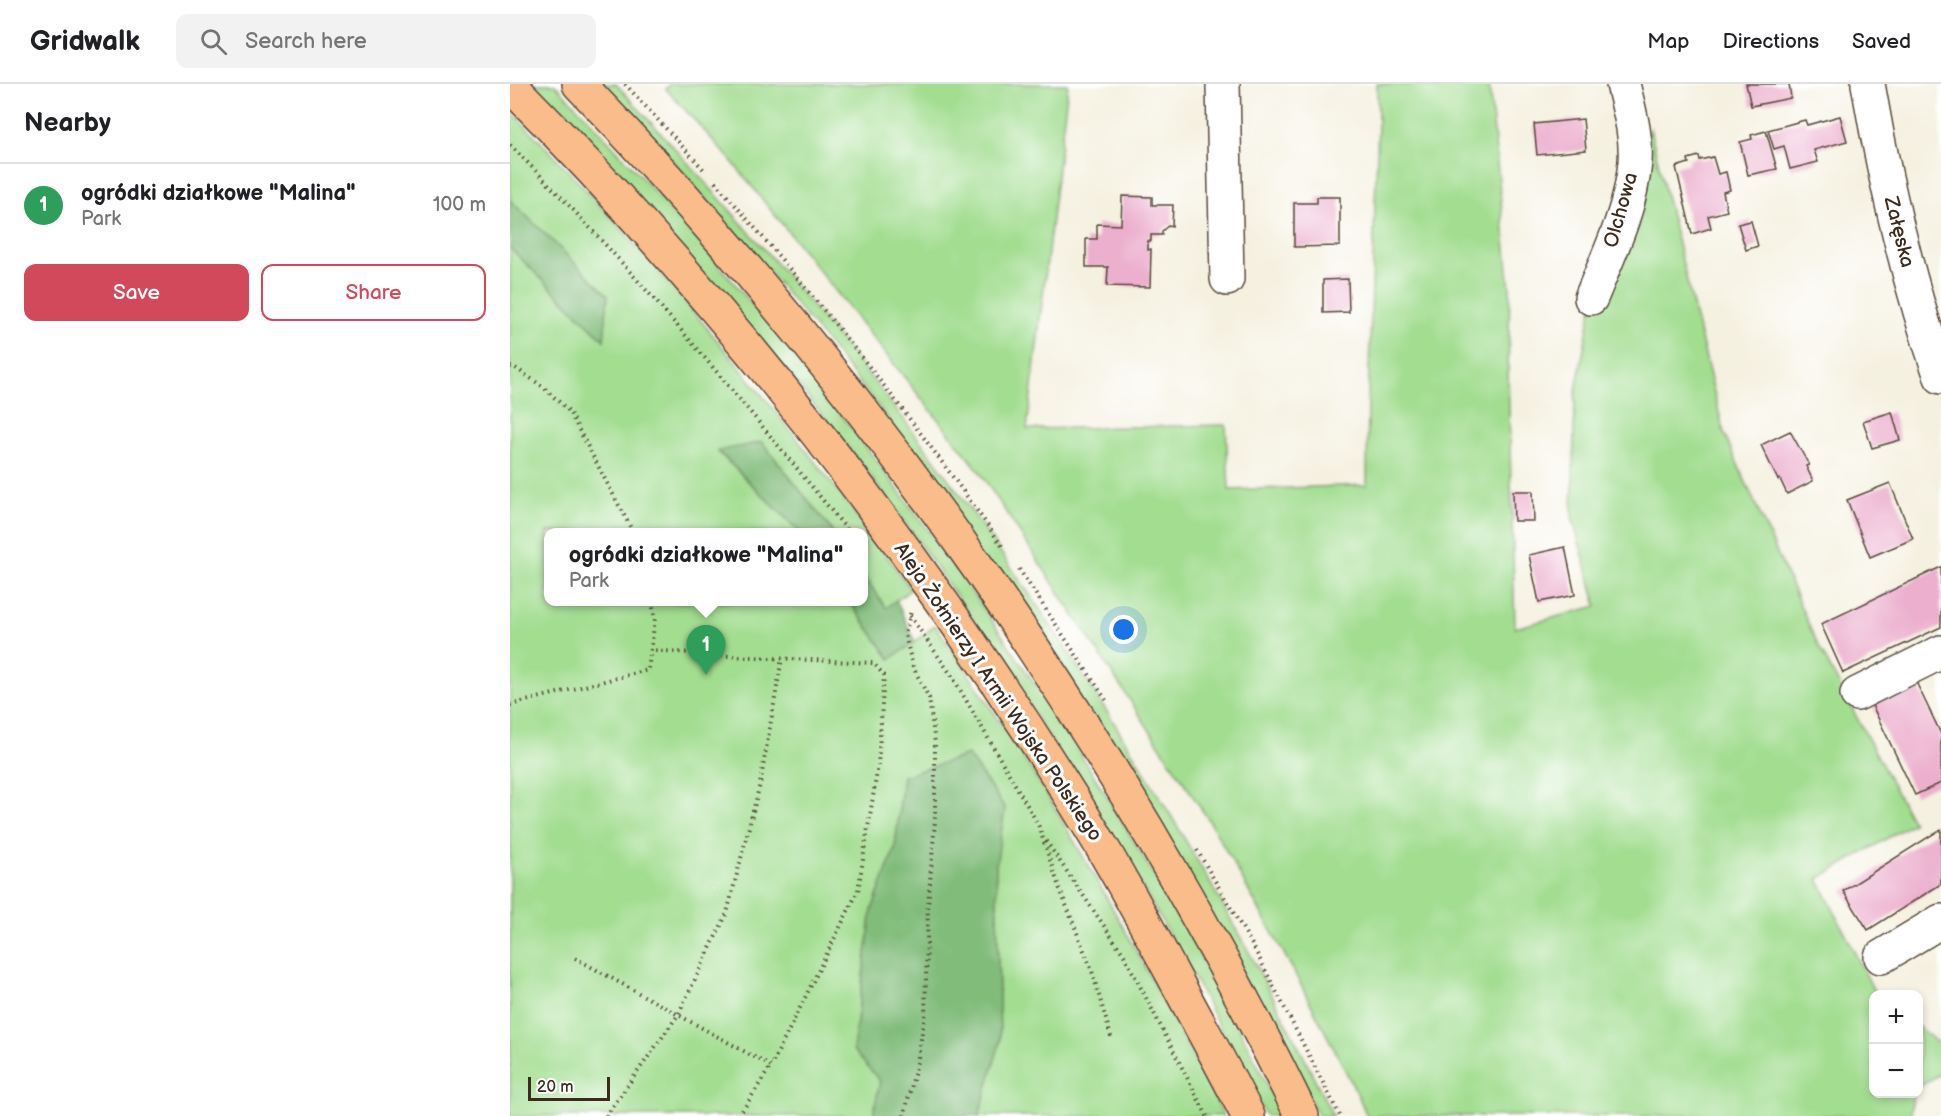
<!DOCTYPE html>
<meta charset="utf-8">
<style>
:root{--surface:#fff;--page:#f2f2f2;--text:#202124;--muted:#757577;--line:#e0e0e0;--accent:#d1495b}
body{margin:0;font-family:"Balsamiq Sans",sans-serif;background:var(--page);color:var(--text)}
.controls{position:absolute;right:18px;bottom:18px;display:grid;overflow:hidden;border-radius:12px;box-shadow:0 3px 9px #0003}
.controls button{width:54px;height:54px;display:grid;place-items:center;padding:0;border:0;border-bottom:2px solid var(--line);background:var(--surface);color:var(--text);font:30px sans-serif}
.scale{position:absolute;left:18px;bottom:15px;width:82px;box-sizing:border-box;padding-left:6px;border:3px solid #3b2a1e;border-top:0;font-size:16px;line-height:21px;white-space:nowrap;color:#3b2a1e;-webkit-text-stroke:4px #fff;paint-order:stroke}
.you{position:absolute;left:614px;top:546px;width:21px;height:21px;margin:-15px;border:4px solid #fff;border-radius:50%;background:#1a73e8;box-shadow:0 0 0 9px #1a73e833}
.badge{display:grid;place-items:center;width:39px;height:39px;border-radius:50%;background:var(--accent);color:#fff;font-size:20px;font-weight:700}
.pin{position:absolute;translate:-50% -50px;filter:drop-shadow(0 2px 3px #0008)}
.pin::after{content:'';position:absolute;top:32px;width:21px;height:18px;background:inherit;clip-path:polygon(0 0,100% 0,50% 100%)}
.popup{position:absolute;left:34px;top:444px;width:324px;height:78px;box-sizing:border-box;display:grid;place-content:center;border-radius:12px;background:var(--surface);filter:drop-shadow(0 2px 4px #0005);font-size:20px;white-space:nowrap;color:var(--muted)}
.popup b{font-size:22px;color:var(--text)}
.popup::after{content:'';position:absolute;left:50%;top:100%;margin-left:-12px;border:12px solid transparent;border-top-color:var(--surface)}
.list{margin:0;padding:0;list-style:none}
h2{display:flex;justify-content:space-between;align-items:center;height:78px;margin:0;padding:0 24px;font-size:26px}
h2 small{font-size:20px;font-weight:400;color:var(--muted)}
.list li{display:grid;grid-template-columns:39px 1fr auto;gap:18px;align-items:center;box-sizing:border-box;height:84px;padding:0 24px;border-top:2px solid var(--line)}
.list b{display:block;font-size:22px;white-space:nowrap}
.list p{margin:0;font-size:20px;white-space:nowrap;color:var(--muted)}
.list em{font-size:20px;font-style:normal;color:var(--muted)}
.actions{display:flex;gap:12px;padding:18px 24px}
.actions a{flex:1;padding:14px 0;border:2px solid var(--accent);border-radius:12px;text-align:center;font-size:21px;color:var(--accent)}
.actions .main{background:var(--accent);color:#fff}
.icon{flex:none;width:33px;height:33px;fill:none;stroke:currentColor;stroke-width:2;stroke-linecap:round;stroke-linejoin:round}
.map{position:relative;flex:none;width:1431px;height:1032px;overflow:hidden}
header{display:flex;align-items:center;gap:36px;box-sizing:border-box;height:84px;padding:0 30px;background:var(--surface);border-bottom:2px solid var(--line)}
header strong{font-size:28px}
nav{display:flex;gap:33px;margin-inline-start:auto;font-size:21px}
.search{width:420px;height:54px;background:var(--page);display:flex;align-items:center;gap:15px;box-sizing:border-box;padding:0 21px;border-radius:12px;color:var(--muted);font-size:22px}
main{display:flex}
aside{flex:1;background:var(--surface)}
.map>svg:first-child{display:block}
</style>
<header>
<strong>Gridwalk</strong>
<div class="search"><svg class="icon" aria-label="search" viewBox="0 0 24 24"><circle cx="10" cy="10" r="6"/><path d="M15 15l6 6"/></svg>Search here</div>
<nav><a>Map</a><a>Directions</a><a>Saved</a></nav>
</header>
<main>
<aside>
<h2>Nearby<small></small></h2>
<ul class="list">
<li><span class="badge" style="background:#2e9e5b">1</span><div><b>ogródki działkowe &quot;Malina&quot;</b><p>Park</p></div><em>100 m</em></li>
</ul>
<div class="actions"><a class="main">Save</a><a>Share</a></div>
</aside>
<div class="map">
<svg width="1431" height="1032" viewBox="0 0 1431 1032">
<rect width="100%" height="100%" fill="#fff"/>
<filter id="ink" filterUnits="userSpaceOnUse"><feTurbulence type="fractalNoise" baseFrequency=".0167" numOctaves="2"/><feDisplacementMap in="SourceGraphic" scale="12" xChannelSelector="R" yChannelSelector="G"/><feConvolveMatrix kernelMatrix="1 2 1 2 8 2 1 2 1" color-interpolation-filters="sRGB"/></filter>
<filter id="wash" filterUnits="userSpaceOnUse"><feTurbulence type="fractalNoise" baseFrequency=".008" numOctaves="4" result="noise"/><feDisplacementMap in="SourceGraphic" scale="24" xChannelSelector="R" yChannelSelector="G"/><feGaussianBlur stdDeviation="1.35" result="paint"/><feColorMatrix in="noise" values="0 0 0 0 0 0 0 0 0 0 0 0 0 0 0 0 0 1.4 0 .05"/><feComposite in="paint" operator="in"/></filter>
<g filter="url(#wash)">
<rect width="100%" height="100%" fill="#f5f1e1"/>
<!-- green -->
<g fill="#a2dd90" stroke="#6e8457" stroke-width="1.5">
<path d="M 21,0 L 45,0 C 248,212 428,443 584,692 C 652,802 718,915 772,1032 L 756,1032 L 681,888 L 612,768 L 476,554 L 380,417 L 287,299 Z"/>
<path d="M 91,0 L 106,0 C 219,123 330,248 429,382 C 579,587 713,804 823,1032 L 809,1032 L 765,945 L 379,336 C 288,220 193,107 91,0 Z"/>
<path d="M 160,0 L 558,0 L 517,345 L 716,341 L 719,406 L 857,401 L 858,313 L 868,40 L 867,0 L 979,0 L 1000,205 L 998,289 L 1005,544 L 1087,522 L 1062,433 L 1065,312 L 1082,222 L 1140,45 L 1214,349 L 1306,557 L 1403,739 L 1308,795 L 1364,907 L 1369,910 L 1364,910 L 1364,1010 L 1403,1010 L 1400,1032 L 857,1032 L 848,1011 L 782,884 L 700,738 L 467,384 L 220,75 L 156,5 Z"/>
<path d="M 0,26 C 146,175 278,337 401,505 L 376,525 L 354,492 L 354,448 L 323,448 L 252,358 L 208,368 L 290,448 L 38,448 L 38,518 L 340,518 L 380,575 L 405,558 L 425,541 C 456,586 487,631 516,678 C 588,792 651,912 714,1032 L 469,1032 L 490,958 L 486,781 L 495,724 L 393,692 L 385,764 L 362,826 L 343,966 L 370,997 L 363,1032 L 0,1032 L 0,164 L 94,256 L 98,211 L 0,116 Z"/>
<path d="M 1409,943 L 1431,962 L 1431,989 L 1409,1003 Z"/>
</g>
<!-- forest -->
<g fill="#81bc7a" stroke="#5e734c" stroke-width="1.5">
<path d="M 0,116 L 98,211 L 94,256 L 0,164 Z"/>
<path d="M 252,358 L 323,448 L 290,448 L 208,367 Z"/>
<path d="M 354,492 L 376,524 L 386,516 L 405,558 L 380,575 L 340,518 L 354,518 Z"/>
<path d="M 458,671 L 495,724 L 486,781 L 490,958 L 469,1032 L 363,1032 L 370,997 L 343,966 L 362,826 L 385,764 L 393,692 Z"/>
</g>
<g id="blocks">
<!-- building -->
<g fill="#ecafce">
<path d="M 1236,0 L 1279,0 L 1281,14 L 1241,22 Z"/>
<path d="M 1330,32 L 1337,57 L 1304,66 L 1308,78 L 1280,85 L 1274,62 L 1264,65 L 1258,46 L 1295,36 L 1297,41 Z"/>
<path d="M 1073,35 L 1076,66 L 1027,71 L 1024,40 Z"/>
<path d="M 1256,47 L 1267,85 L 1238,91 L 1230,58 L 1242,55 L 1241,51 Z"/>
<path d="M 1189,72 L 1190,76 L 1203,73 L 1208,90 L 1216,88 L 1220,106 L 1213,108 L 1217,127 L 1198,132 L 1201,144 L 1182,150 L 1166,83 L 1179,79 L 1178,75 Z"/>
<path d="M 612,112 L 642,113 L 642,121 L 663,121 L 662,142 L 659,141 L 652,147 L 652,151 L 641,151 L 641,157 L 638,157 L 638,166 L 641,165 L 640,203 L 597,202 L 598,183 L 576,183 L 576,155 L 587,155 L 587,140 L 611,141 Z"/>
<path d="M 807,113 L 830,113 L 830,162 L 784,163 L 784,119 L 807,119 Z"/>
<path d="M 1241,137 L 1248,162 L 1236,166 L 1228,140 Z"/>
<path d="M 838,195 L 839,228 L 813,229 L 813,196 Z"/>
<path d="M 1382,328 L 1390,356 L 1362,364 L 1353,337 Z"/>
<path d="M 1280,347 L 1299,381 L 1296,382 L 1303,397 L 1277,410 L 1270,395 L 1268,396 L 1251,361 Z"/>
<path d="M 1380,399 L 1403,455 L 1360,473 L 1337,416 Z"/>
<path d="M 1003,407 L 1023,407 L 1024,437 L 1004,437 Z"/>
<path d="M 1055,463 L 1065,511 L 1029,518 L 1019,471 Z"/>
<path d="M 1431,483 L 1431,543 L 1333,589 L 1311,540 Z"/>
<path d="M 1406,598 L 1431,650 L 1431,699 L 1405,711 L 1361,619 Z"/>
<path d="M 1431,745 L 1431,800 L 1358,846 L 1333,807 Z"/>
</g>
</g>
</g>
<g filter="url(#ink)">
<use href="#blocks" fill-opacity="0" stroke="#57483b" stroke-width="1.5"/>
<g fill="none" stroke-linecap="round" stroke-linejoin="round">
<defs>
<g id="minor">
<path d="M 713,0 L 717,195"/>
<path d="M 1358,0 C 1375,99 1398,198 1431,293"/>
<path d="M 1081,214 C 1099,170 1121,126 1125,78 C 1127,52 1119,25 1113,0"/>
<path d="M 1347,610 L 1431,568"/>
<path d="M 1371,873 L 1431,837"/>
</g>
<g id="major">
<path d="M 69,0 C 361,303 608,654 792,1032"/>
<path d="M 0,1 C 219,221 411,470 575,735 C 610,791 641,850 672,908 C 694,949 717,990 738,1032"/>
</g>
</defs>
<!-- minor casing -->
<use href="#minor" stroke="#57483b" stroke-width="36"/>
<!-- major casing -->
<use href="#major" stroke="#57483b" stroke-width="36"/>
<!-- path -->
<g stroke="#57483b" stroke-width="4" stroke-dasharray="1.5 4.5" stroke-linecap="butt">
<path d="M 115,0 L 196,88"/>
<path d="M 0,61 C 122,182 230,315 339,448"/>
<path d="M 205,98 C 307,214 404,335 492,462"/>
<path d="M 0,283 L 4,283 L 32,302 L 59,327 L 123,448"/>
<path d="M 509,485 L 596,616"/>
<path d="M 400,532 L 442,592 L 528,740 L 549,803 L 582,887 L 602,956"/>
<path d="M 0,621 L 138,586 L 145,535 L 142,518"/>
<path d="M 536,757 L 614,871 L 697,1032"/>
<path d="M 687,766 L 744,864 L 830,1032"/>
<path d="M 65,874 L 261,982 L 348,807 L 368,681 L 374,591 L 363,579 L 220,572 L 141,566"/>
<path d="M 96,1032 L 168,931 L 217,829 L 250,700 L 272,574"/>
<path d="M 229,1032 L 261,982"/>
<path d="M 394,1032 L 407,979 L 415,931 L 418,822 L 425,737 L 425,659 L 419,614 L 403,583 L 395,551 L 401,527"/>
</g>
<!-- minor -->
<use href="#minor" stroke="#fff" stroke-width="33"/>
<!-- major -->
<use href="#major" stroke="#fabc8b" stroke-width="33"/>
</g>
</g>
<g text-anchor="middle" dominant-baseline="central" stroke-width="6" stroke-linejoin="round" paint-order="stroke">
<!-- street labels -->
<g font-size="20" fill="#3b2a1e" stroke="#fff">
<text transform="translate(1111 126) rotate(-74)">Olchowa</text>
<text transform="translate(1389 148) rotate(76)">Załęska</text>
<text transform="translate(488 608) rotate(56)">Aleja Żołnierzy I Armii Wojska Polskiego</text>
</g>
</g>
</svg>
<div class="controls">
<button>+</button>
<button>−</button>
</div>
<div class="scale">20 m</div>
<div class="you"></div>
<div class="pin badge" style="left:196px;top:591px;background:#2e9e5b">1</div>
<div class="popup"><b>ogródki działkowe &quot;Malina&quot;</b>Park</div>
</div>
</main>
